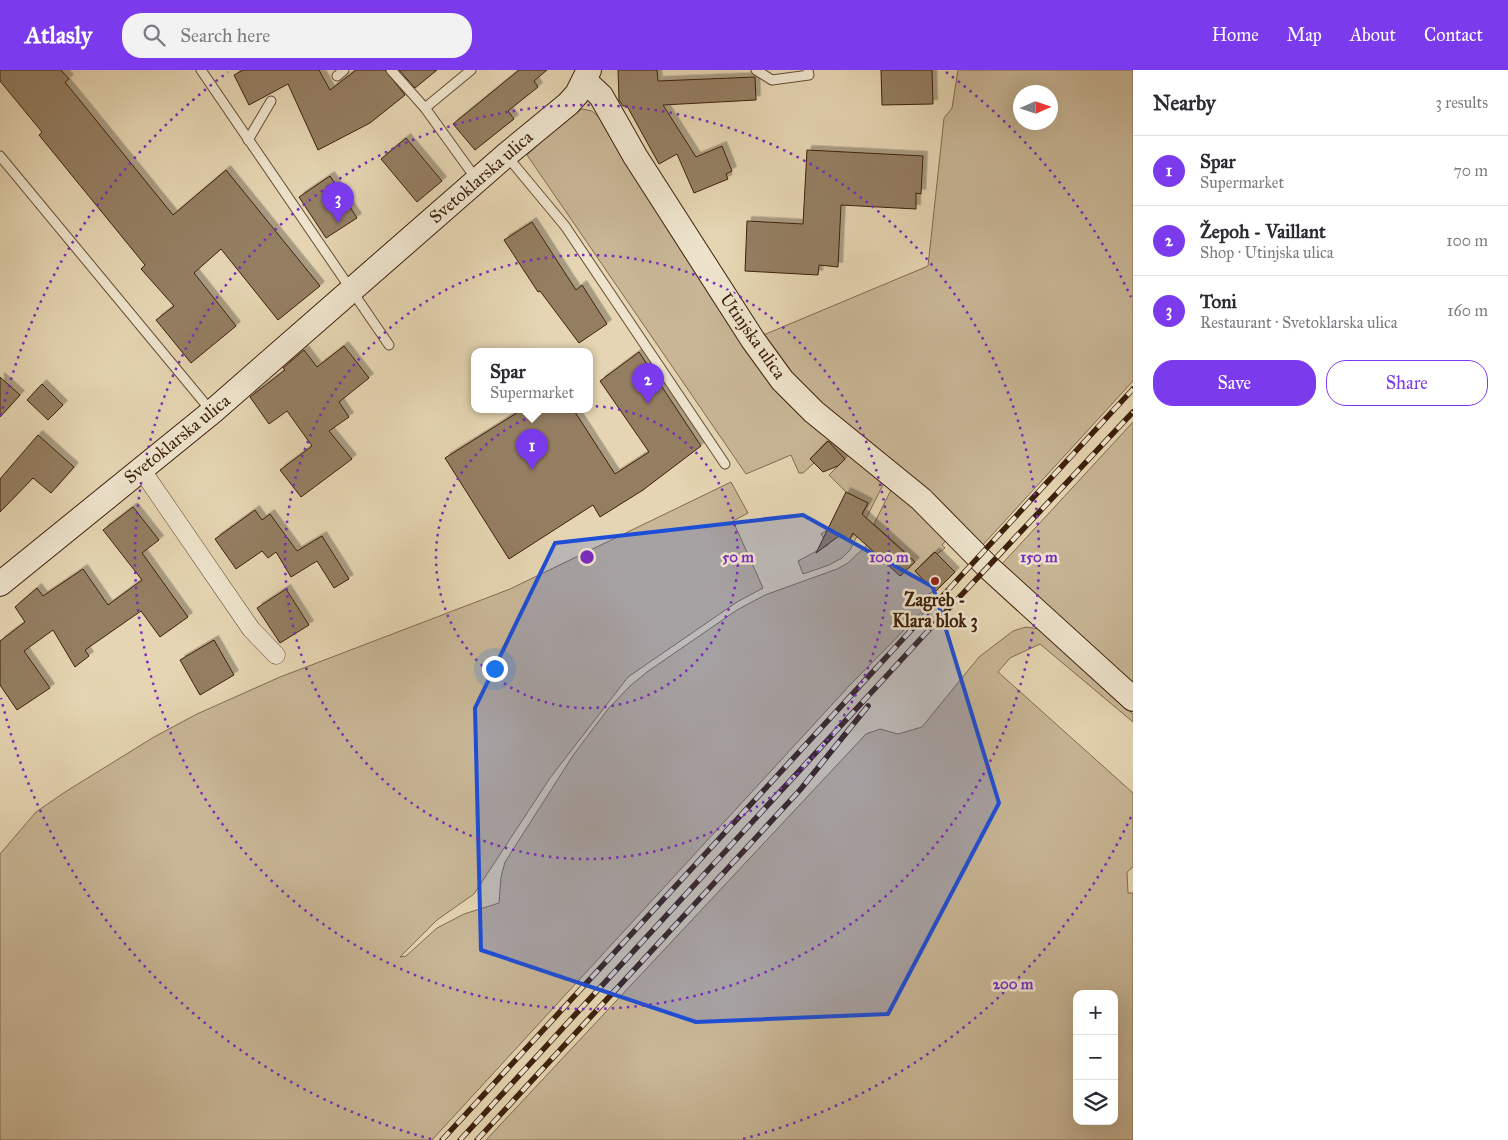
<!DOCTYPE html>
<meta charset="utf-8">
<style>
:root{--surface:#fff;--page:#f2f2f3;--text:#2b2b33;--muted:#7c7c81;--line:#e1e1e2;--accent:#7c3aed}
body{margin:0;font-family:"IM FELL Great Primer",serif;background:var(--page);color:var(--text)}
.controls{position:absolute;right:15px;bottom:15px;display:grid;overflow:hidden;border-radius:10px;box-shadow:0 5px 20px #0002}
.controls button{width:45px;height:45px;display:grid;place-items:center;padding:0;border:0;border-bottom:1px solid var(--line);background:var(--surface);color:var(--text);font:25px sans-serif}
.compass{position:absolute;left:1013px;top:15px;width:45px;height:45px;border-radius:50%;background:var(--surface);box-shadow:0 5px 20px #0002;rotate:87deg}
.you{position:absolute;left:494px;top:598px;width:18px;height:18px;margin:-12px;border:4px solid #fff;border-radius:50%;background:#1a73e8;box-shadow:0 0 0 8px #1a73e833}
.badge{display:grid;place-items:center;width:32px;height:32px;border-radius:50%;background:var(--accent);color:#fff;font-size:16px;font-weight:700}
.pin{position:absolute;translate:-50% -41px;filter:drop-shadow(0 1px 2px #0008)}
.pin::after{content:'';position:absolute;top:26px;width:18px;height:15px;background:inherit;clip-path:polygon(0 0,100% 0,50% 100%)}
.popup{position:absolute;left:471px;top:278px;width:122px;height:65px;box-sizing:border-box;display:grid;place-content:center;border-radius:10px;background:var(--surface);filter:drop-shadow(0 1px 4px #0005);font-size:16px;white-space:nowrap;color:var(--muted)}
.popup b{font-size:19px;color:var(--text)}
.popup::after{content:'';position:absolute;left:50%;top:100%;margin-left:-10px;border:10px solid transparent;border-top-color:var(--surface)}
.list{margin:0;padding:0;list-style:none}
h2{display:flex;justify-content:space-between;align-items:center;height:65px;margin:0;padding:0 20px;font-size:21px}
h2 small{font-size:16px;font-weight:400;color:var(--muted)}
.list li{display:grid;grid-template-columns:32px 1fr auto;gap:15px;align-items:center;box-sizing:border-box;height:70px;padding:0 20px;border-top:1px solid var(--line)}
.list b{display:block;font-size:19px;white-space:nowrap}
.list p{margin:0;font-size:16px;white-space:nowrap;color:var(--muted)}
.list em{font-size:16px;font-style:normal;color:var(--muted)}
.actions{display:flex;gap:10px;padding:15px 20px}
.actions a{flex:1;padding:11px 0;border:1px solid var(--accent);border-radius:20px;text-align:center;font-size:18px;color:var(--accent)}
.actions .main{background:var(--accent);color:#fff}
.icon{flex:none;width:28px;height:28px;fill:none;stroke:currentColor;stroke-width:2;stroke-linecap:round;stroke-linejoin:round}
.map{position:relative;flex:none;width:1133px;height:1070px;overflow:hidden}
header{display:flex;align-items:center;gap:30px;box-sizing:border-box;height:70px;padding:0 25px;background:var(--accent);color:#fff}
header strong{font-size:24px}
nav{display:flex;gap:28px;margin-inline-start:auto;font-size:18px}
.search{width:350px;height:45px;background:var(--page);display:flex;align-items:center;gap:12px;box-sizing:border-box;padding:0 18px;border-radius:20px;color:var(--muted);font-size:19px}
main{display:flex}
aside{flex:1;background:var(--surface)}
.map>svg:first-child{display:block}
</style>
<header>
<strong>Atlasly</strong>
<div class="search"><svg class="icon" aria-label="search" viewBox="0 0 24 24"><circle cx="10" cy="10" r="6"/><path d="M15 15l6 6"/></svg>Search here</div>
<nav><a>Home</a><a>Map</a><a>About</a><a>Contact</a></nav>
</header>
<main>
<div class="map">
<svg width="1133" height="1070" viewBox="0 0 1133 1070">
<defs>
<filter id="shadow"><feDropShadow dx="4.5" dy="-4.5" stdDeviation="0" flood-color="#0004"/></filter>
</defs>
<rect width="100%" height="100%" fill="#e5d5b2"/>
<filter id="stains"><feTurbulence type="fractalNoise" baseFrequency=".004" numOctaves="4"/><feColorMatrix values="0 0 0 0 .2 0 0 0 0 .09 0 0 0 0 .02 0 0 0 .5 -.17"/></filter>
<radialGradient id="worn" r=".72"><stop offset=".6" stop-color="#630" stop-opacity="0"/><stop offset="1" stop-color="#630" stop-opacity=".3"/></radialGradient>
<!-- green -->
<g fill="#c8b696" stroke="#826b50" fill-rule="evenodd">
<path d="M 958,0 L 1133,0 L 1133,311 L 981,477 L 833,346 L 798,312 L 761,266 L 928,196 L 944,48 L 952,38 ZM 1021,22 L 1050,22 L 1050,52 L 1021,52 Z"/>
<path d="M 582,39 L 592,41 L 602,50 L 718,230 L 886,409 L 850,480 L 842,488 L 829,495 L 803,504 L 798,491 L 828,475 L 821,464 L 827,460 L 849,471 L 868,433 L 846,422 L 829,405 L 845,389 L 827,371 L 810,389 L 814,393 L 803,403 L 799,403 L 791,385 L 746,404 L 527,85 L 557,57 Z"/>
<path d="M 1133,352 L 1133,614 L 1001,495 Z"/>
<path d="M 731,412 L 748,443 L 733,451 L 763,518 L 737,532 L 628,607 L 550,708 L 474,824 L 437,850 L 400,887 L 406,886 L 437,858 L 464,844 L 499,833 L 501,807 L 505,792 L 574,684 L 608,639 L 630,616 L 647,602 L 737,540 L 765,525 L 837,499 L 848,493 L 867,475 L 901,506 L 909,497 L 901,488 L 906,483 L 874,454 L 893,416 L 948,468 L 942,475 L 945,478 L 937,484 L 934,482 L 915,501 L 934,521 L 919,529 L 926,538 L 850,615 L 432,1070 L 0,1070 L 0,784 L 36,742 L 65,722 L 154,667 L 197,644 L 280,607 L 510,519 Z"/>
<path d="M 1026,557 L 1039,559 L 1133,644 L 1133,652 L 1040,574 L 1010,588 L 998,602 L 1133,723 L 1133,797 L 1127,802 L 1128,823 L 1133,823 L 1133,1070 L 486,1070 L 866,664 L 880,659 L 898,664 L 922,657 L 979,587 L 1013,561 ZM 1077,924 L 1114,924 L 1114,1051 L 1077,1051 Z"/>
</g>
<!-- building -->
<g fill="#947e62" stroke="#3d200b" filter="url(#shadow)">
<path d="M 0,0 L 61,0 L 69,9 L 65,12 L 173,145 L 226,100 L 320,216 L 278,250 L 221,179 L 194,203 L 236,256 L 191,293 L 156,250 L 174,236 L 141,199 L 145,195 L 39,65 L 42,62 L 0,11 Z"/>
<path d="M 243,0 L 319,0 L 330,20 L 356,0 L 385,0 L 405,25 L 370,53 L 318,80 L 288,14 L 249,35 L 234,5 Z"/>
<path d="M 399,0 L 437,0 L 415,18 Z"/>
<path d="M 519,0 L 547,0 L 534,11 L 538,17 L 508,41 L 514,49 L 475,80 L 453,54 Z"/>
<path d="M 618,0 L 657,0 L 658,11 L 755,7 L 756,30 L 663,35 L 696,87 L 722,76 L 732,101 L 726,104 L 728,109 L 694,123 L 677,84 L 659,94 L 627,36 L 623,36 L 619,30 Z"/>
<path d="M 881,0 L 932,0 L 933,34 L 882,35 Z"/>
<path d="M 406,68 L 442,111 L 417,132 L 381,89 Z"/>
<path d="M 807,80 L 923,86 L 921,124 L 916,123 L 916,139 L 841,135 L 838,197 L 819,195 L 818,205 L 745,201 L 747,151 L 803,154 Z"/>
<path d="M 330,106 L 357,148 L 326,168 L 299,127 Z"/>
<path d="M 532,152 L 576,220 L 582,215 L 607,254 L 579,273 L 540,221 L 538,222 L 504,170 Z"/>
<path d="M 344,276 L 369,308 L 339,332 L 349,347 L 329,361 L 352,389 L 301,427 L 280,400 L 312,376 L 287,341 L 269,354 L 250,327 L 285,300 L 283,298 L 304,280 L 317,297 Z"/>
<path d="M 639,282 L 701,376 L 643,420 L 600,447 L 593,435 L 509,489 L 445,388 L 523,339 L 573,339 L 615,404 L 649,382 L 600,311 Z"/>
<path d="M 0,307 L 20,325 L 0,347 Z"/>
<path d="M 42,314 L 63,335 L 48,350 L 27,330 Z"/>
<path d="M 38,365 L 74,397 L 51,423 L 33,408 L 0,442 L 0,409 Z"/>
<path d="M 828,371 L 845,389 L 838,396 L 823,402 L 810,389 Z"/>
<path d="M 846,422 L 868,433 L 862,444 L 915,492 L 900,506 L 853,463 L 849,471 L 839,466 L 816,483 Z"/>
<path d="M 133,437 L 159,470 L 142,483 L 188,547 L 160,567 L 141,541 L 85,580 L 89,586 L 75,597 L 53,560 L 24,581 L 50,618 L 17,640 L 0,615 L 0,571 L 25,552 L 15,537 L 37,518 L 43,526 L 83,499 L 108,535 L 142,510 L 103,460 Z"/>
<path d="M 255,440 L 262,450 L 270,444 L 297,481 L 322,466 L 349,509 L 334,518 L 317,491 L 291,507 L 276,482 L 268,488 L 262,481 L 236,499 L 215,469 Z"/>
<path d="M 935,482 L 955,502 L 935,522 L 915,501 Z"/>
<path d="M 286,519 L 309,555 L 280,573 L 257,538 Z"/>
<path d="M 214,570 L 234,605 L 200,625 L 180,590 Z"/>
</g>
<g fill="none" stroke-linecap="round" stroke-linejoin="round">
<defs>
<g id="lane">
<path d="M 201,0 L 389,275"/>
<path d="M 391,0 L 425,38"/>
<path d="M 471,0 L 425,38 L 477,110"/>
<path d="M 756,0 L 772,10 L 809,5 L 808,0"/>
<path d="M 337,6 L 344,0"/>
<path d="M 248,70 L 271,31"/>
<path d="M 506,85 L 565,156 L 725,394"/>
<path d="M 0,86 L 212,342"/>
</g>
<path id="street" d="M 141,399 L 251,559 L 276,585"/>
<g id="secondary">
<path d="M 585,11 L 601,26 L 635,86 L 753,270 L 782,310 L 814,342 L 921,429 L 988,497 L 1133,629"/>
<path d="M 0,514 L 212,342 L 506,85 L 568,34 L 577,24 L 589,0"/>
</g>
</defs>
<!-- lane casing -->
<use href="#lane" stroke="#674d35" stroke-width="11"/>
<!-- street casing -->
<use href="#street" stroke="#674d35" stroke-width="19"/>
<!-- secondary casing -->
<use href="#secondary" stroke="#3d200b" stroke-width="26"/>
<!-- lane -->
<use href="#lane" stroke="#eee4cd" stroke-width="9"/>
<!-- street -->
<use href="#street" stroke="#eee4cd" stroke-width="18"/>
<!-- secondary -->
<use href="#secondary" stroke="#eee4cd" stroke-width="24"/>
<defs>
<g id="rail">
<path d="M 442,1070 L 1133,319"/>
<path d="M 460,1070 L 937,551 L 1133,342"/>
<path d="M 477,1070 L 800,720 L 868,636"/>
</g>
</defs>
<!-- rail casing -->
<use href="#rail" stroke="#3d200b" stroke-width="5.5"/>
<!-- rail -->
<use href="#rail" stroke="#eee4cd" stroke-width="4" stroke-dasharray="11" stroke-linecap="butt"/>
</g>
<!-- marked area -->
<path fill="#1d4ed8" fill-opacity="0.2" stroke="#1d4ed8" stroke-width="4" stroke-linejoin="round" d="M 803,445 L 933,517 L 999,733 L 888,944 L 696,952 L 481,880 L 475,638 L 555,473 Z"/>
<!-- distance rings -->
<g fill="none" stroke="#7b2cbf" stroke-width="2.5" stroke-dasharray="2.5 5">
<circle cx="587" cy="487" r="151"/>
<circle cx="587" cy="487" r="302"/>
<circle cx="587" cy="487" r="452"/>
<path d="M1131 747A603 603 0 0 1 743 1069M431 1069A603 603 0 0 1 1 628M1 346A603 603 0 0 1 228 2M946 2A603 603 0 0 1 1131 227"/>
</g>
<!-- markers -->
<circle fill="#8f2418" stroke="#eee4cd" stroke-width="2" cx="935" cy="511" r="5"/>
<g text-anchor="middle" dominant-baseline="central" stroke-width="5" stroke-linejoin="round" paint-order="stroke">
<!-- street labels -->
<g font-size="18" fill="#3d200b" stroke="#eee4cd">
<text transform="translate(481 107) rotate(-41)">Svetoklarska ulica</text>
<text transform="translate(753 266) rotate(55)">Utinjska ulica</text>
<text transform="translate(177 369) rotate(-39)">Svetoklarska ulica</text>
</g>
<!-- poi labels -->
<g font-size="18" font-weight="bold" fill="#3d200b" stroke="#eee4cd">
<text x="935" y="530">Zagreb -<tspan x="935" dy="21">Klara blok 3</tspan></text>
</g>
</g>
<circle cx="587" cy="487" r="8" fill="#7b2cbf" stroke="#eee4cd" stroke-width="2.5"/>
<g font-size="15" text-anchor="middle" font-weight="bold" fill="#7b2cbf" stroke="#eee4cd" stroke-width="5" stroke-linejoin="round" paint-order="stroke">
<text x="738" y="492">50 m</text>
<text x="889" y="492">100 m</text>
<text x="1039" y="492">150 m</text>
<text x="1013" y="919">200 m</text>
</g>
<rect width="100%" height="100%" filter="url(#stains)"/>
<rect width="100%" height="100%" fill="url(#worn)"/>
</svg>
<div class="controls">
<button>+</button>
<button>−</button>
<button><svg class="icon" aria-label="layers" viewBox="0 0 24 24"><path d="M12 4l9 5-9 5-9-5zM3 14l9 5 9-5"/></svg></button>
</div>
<svg class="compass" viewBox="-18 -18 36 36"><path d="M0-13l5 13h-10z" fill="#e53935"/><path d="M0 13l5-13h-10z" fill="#7c7c81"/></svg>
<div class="you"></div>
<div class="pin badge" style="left:532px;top:400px">1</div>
<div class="popup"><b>Spar</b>Supermarket</div>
<div class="pin badge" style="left:648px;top:334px">2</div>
<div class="pin badge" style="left:338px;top:153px">3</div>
</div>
<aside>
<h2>Nearby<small>3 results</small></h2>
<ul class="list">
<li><span class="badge">1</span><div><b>Spar</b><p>Supermarket</p></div><em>70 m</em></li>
<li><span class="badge">2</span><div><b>Žepoh - Vaillant</b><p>Shop · Utinjska ulica</p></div><em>100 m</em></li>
<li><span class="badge">3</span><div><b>Toni</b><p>Restaurant · Svetoklarska ulica</p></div><em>160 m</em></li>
</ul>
<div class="actions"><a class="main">Save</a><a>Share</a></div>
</aside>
</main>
